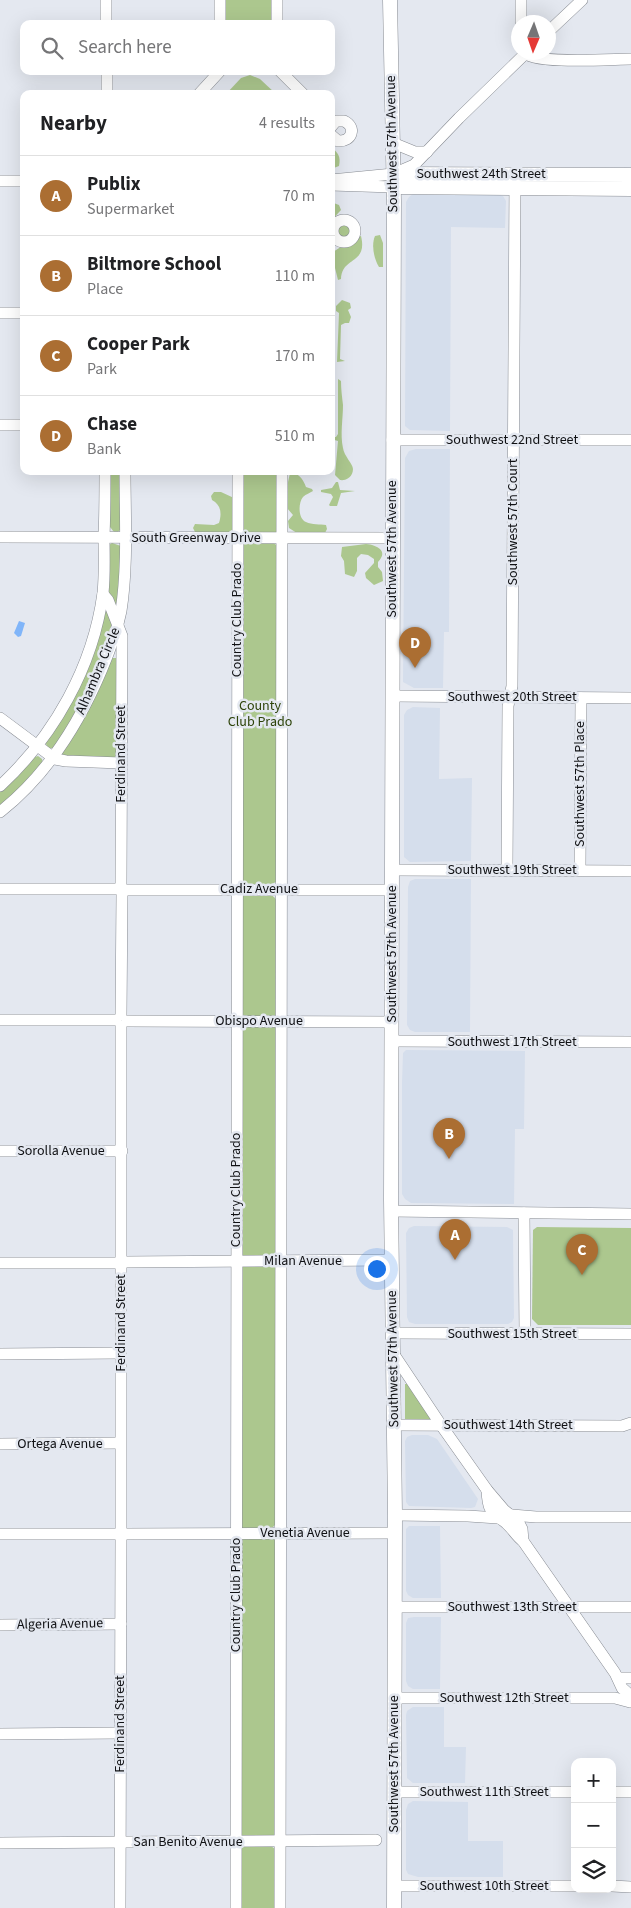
<!DOCTYPE html>
<meta charset="utf-8">
<style>
:root{--surface:#fff;--page:#f2f2f2;--text:#202124;--muted:#757577;--line:#e0e0e0;--accent:#ab6e32}
body{margin:0;font-family:"Source Sans 3",sans-serif;background:var(--page);color:var(--text)}
.controls{position:absolute;right:15px;bottom:15px;display:grid;overflow:hidden;border-radius:10px;box-shadow:0 5px 20px #0002}
.controls button{width:45px;height:45px;display:grid;place-items:center;padding:0;border:0;border-bottom:1px solid var(--line);background:var(--surface);color:var(--text);font:25px sans-serif}
.compass{position:absolute;left:511px;top:15px;width:45px;height:45px;border-radius:50%;background:var(--surface);box-shadow:0 5px 20px #0002;rotate:182deg}
.you{position:absolute;left:376px;top:1268px;width:18px;height:18px;margin:-12px;border:4px solid #fff;border-radius:50%;background:#1a73e8;box-shadow:0 0 0 8px #1a73e833}
.badge{display:grid;place-items:center;width:32px;height:32px;border-radius:50%;background:var(--accent);color:#fff;font-size:16px;font-weight:700}
.pin{position:absolute;translate:-50% -41px;filter:drop-shadow(0 1px 2px #0008)}
.pin::after{content:'';position:absolute;top:26px;width:18px;height:15px;background:inherit;clip-path:polygon(0 0,100% 0,50% 100%)}
.list{margin:0;padding:0;list-style:none}
h2{display:flex;justify-content:space-between;align-items:center;height:65px;margin:0;padding:0 20px;font-size:21px}
h2 small{font-size:16px;font-weight:400;color:var(--muted)}
.list li{display:grid;grid-template-columns:32px 1fr auto;gap:15px;align-items:center;box-sizing:border-box;height:80px;padding:0 20px;border-top:1px solid var(--line)}
.list b{display:block;font-size:19px;white-space:nowrap}
.list p{margin:0;font-size:16px;white-space:nowrap;color:var(--muted)}
.list em{font-size:16px;font-style:normal;color:var(--muted)}
.icon{flex:none;width:28px;height:28px;fill:none;stroke:currentColor;stroke-width:2;stroke-linecap:round;stroke-linejoin:round}
.map{position:relative;flex:none;width:631px;height:1908px;overflow:hidden}
.search{position:absolute;background:var(--surface);box-shadow:0 5px 20px #0002;left:20px;top:20px;width:315px;height:55px;display:flex;align-items:center;gap:12px;box-sizing:border-box;padding:0 18px;border-radius:10px;color:var(--muted);font-size:19px}
.panel{position:absolute;background:var(--surface);box-shadow:0 5px 20px #0002;left:20px;top:90px;width:315px;height:385px;border-radius:10px}
.map>svg:first-child{display:block}
</style>
<div class="map">
<svg width="631" height="1908" viewBox="0 0 631 1908">
<rect width="100%" height="100%" fill="#e4e8f0"/>
<!-- built -->
<g fill="#d5deec">
<path d="M 413,194 L 497,194 L 503,196 L 506,201 L 505,228 L 451,227 L 450,431 L 410,430 L 405,426 L 406,202 L 409,197 Z"/>
<path d="M 416,449 L 450,449 L 449,632 L 444,632 L 443,688 L 414,688 L 403,682 L 405,458 L 409,451 Z"/>
<path d="M 413,707 L 440,708 L 439,779 L 472,778 L 471,861 L 410,862 L 404,857 L 404,715 L 407,710 Z"/>
<path d="M 415,879 L 471,879 L 470,1032 L 415,1032 L 410,1030 L 407,1025 L 408,887 L 410,881 Z"/>
<path d="M 406,1050 L 525,1051 L 524,1129 L 515,1129 L 514,1204 L 411,1203 L 405,1199 L 402,1194 L 402,1083 L 403,1053 Z"/>
<path d="M 414,1226 L 507,1227 L 513,1230 L 514,1318 L 512,1322 L 508,1324 L 415,1324 L 409,1322 L 407,1317 L 406,1233 L 409,1228 Z"/>
<path d="M 412,1435 L 428,1435 L 437,1439 L 478,1499 L 475,1507 L 471,1508 L 409,1506 L 406,1502 L 405,1441 L 407,1437 Z"/>
<path d="M 409,1526 L 440,1526 L 441,1598 L 413,1598 L 408,1595 L 406,1591 L 406,1529 Z"/>
<path d="M 414,1617 L 441,1617 L 440,1689 L 413,1689 L 408,1686 L 406,1681 L 406,1623 L 408,1618 Z"/>
<path d="M 413,1707 L 444,1707 L 444,1747 L 466,1747 L 465,1783 L 413,1783 L 407,1778 L 406,1715 L 407,1711 Z"/>
<path d="M 413,1801 L 468,1802 L 468,1841 L 503,1841 L 503,1877 L 418,1877 L 408,1874 L 406,1870 L 406,1810 L 408,1804 Z"/>
</g>
<!-- green -->
<g fill="#acc78e">
<rect x="224" y="0" width="50" height="24"/>
<path d="M 250,75 L 260,79 L 276,94 L 226,94 L 241,78 Z"/>
<path d="M 331,147 C 338,153 341,156 339,166 L 331,169 Z"/>
<path d="M 331,202 L 339,205 L 341,210 L 331,221 Z"/>
<circle cx="344" cy="231" r="7"/>
<path d="M 380,235 L 383,243 L 383,267 L 379,267 C 374,259 371,245 375,236 Z"/>
<path d="M 361,236 C 368,265 342,256 341,279 L 338,280 L 333,260 L 333,252 L 356,237 Z"/>
<path d="M 342,300 L 350,303 L 351,308 L 348,310 L 351,317 L 349,323 L 345,323 L 341,325 L 340,359 L 345,361 L 337,362 L 339,313 L 336,311 L 336,306 Z"/>
<path d="M 338,379 L 341,381 C 341,389 342,397 343,405 C 343,419 340,434 343,448 C 344,456 353,464 353,469 C 353,477 346,481 340,480 L 335,475 L 338,441 L 331,439 L 331,437 L 336,437 L 338,434 Z"/>
<path d="M 108,471 L 122,471 L 120,530 L 118,532 L 114,532 L 110,527 Z"/>
<path d="M 241,471 L 279,471 L 277,531 L 274,534 L 243,532 Z"/>
<path d="M 290,473 C 299,473 303,479 306,487 L 312,489 L 313,491 C 310,493 306,494 303,497 C 298,503 298,519 306,522 C 312,525 320,524 326,525 L 327,529 L 325,533 L 300,535 L 289,528 L 288,521 L 293,515 L 287,508 L 286,491 Z"/>
<path d="M 336,482 L 338,482 L 340,490 L 355,491 L 341,493 L 337,506 L 330,506 L 329,505 L 333,497 L 331,494 L 321,492 L 321,490 L 332,488 Z"/>
<path d="M 214,492 L 221,492 L 234,498 L 232,530 L 228,533 L 198,533 L 195,532 L 193,528 L 195,524 L 214,525 L 219,523 C 222,513 221,505 212,500 L 211,496 Z"/>
<path d="M 246,542 L 273,542 L 277,546 L 276,882 C 267,887 250,886 242,881 L 242,545 Z"/>
<path d="M 112,543 L 121,546 L 118,615 L 108,595 L 109,545 Z"/>
<path d="M 366,544 C 377,545 389,551 378,562 L 378,567 L 382,572 L 383,581 L 374,585 L 366,578 L 365,573 L 374,563 L 374,559 L 368,555 L 361,554 L 357,558 L 357,571 L 354,577 L 345,574 L 344,561 L 341,556 L 342,547 Z"/>
<path d="M 105,607 L 114,624 L 92,687 L 54,748 L 48,748 L 45,742 Z"/>
<path d="M 112,658 L 117,658 L 117,755 L 115,758 L 63,756 L 61,753 Z"/>
<path d="M 38,756 L 42,759 L 43,764 L 0,808 L 0,791 L 35,757 Z"/>
<path d="M 247,893 C 260,893 273,890 278,903 L 276,1015 L 272,1017 L 246,1017 L 242,1014 L 243,896 Z"/>
<path d="M 245,1025 L 272,1025 L 277,1029 L 275,1254 L 271,1257 L 241,1256 L 242,1027 Z"/>
<path d="M 537,1227 L 631,1228 L 631,1325 L 538,1325 L 532,1319 L 533,1230 Z"/>
<path d="M 246,1265 L 271,1265 L 276,1268 L 275,1525 L 271,1529 L 245,1530 L 241,1528 L 242,1267 Z"/>
<path d="M 405,1384 L 407,1384 L 431,1418 L 429,1420 L 405,1419 Z"/>
<path d="M 245,1537 L 276,1538 L 275,1834 L 271,1837 L 242,1836 L 241,1540 Z"/>
<path d="M 247,1845 L 271,1846 L 275,1849 L 277,1908 L 239,1908 L 240,1852 L 242,1848 Z"/>
</g>
<!-- water -->
<path fill="#80b5f9" d="M 19,621 L 25,623 L 21,636 L 18,637 L 14,633 Z"/>
<g fill="none" stroke-linecap="round" stroke-linejoin="round">
<defs>
<g id="minor">
<path d="M 106,0 L 106,24"/>
<path d="M 220,0 L 220,24"/>
<path d="M 277,0 L 277,24"/>
<path d="M 521,0 L 521,22"/>
<path d="M 548,32 L 582,0"/>
<path d="M 523,52 C 534,65 612,59 631,59"/>
<path d="M 107,71 L 107,94"/>
<path d="M 280,71 L 303,94"/>
<path d="M 199,94 L 220,71"/>
<path d="M 331,127 L 336,121 L 344,121 C 357,127 352,142 338,141 L 331,135"/>
<path d="M 393,143 L 415,152 L 427,152"/>
<path d="M 331,180 L 393,174 L 414,165 L 459,118 L 527,52"/>
<path d="M 0,181 L 24,181"/>
<path d="M 331,185 L 393,187"/>
<circle cx="344" cy="231" r="11"/>
<path d="M 0,313 L 24,313"/>
<path d="M 0,425 L 24,425"/>
<path d="M 392,440 L 631,440"/>
<path d="M 0,537 L 393,538"/>
<path d="M 103,594 L 108,600 L 122,636 L 121,884"/>
<path d="M 393,696 L 631,698"/>
<path d="M 0,718 L 55,759 L 66,761 L 121,763"/>
<path d="M 0,786 C 54,736 93,667 103,593 C 105,574 104,555 104,536 C 105,514 105,493 105,471"/>
<path d="M 0,812 C 47,775 79,724 102,669 C 110,650 117,631 121,611 C 128,566 125,517 125,471"/>
<path d="M 392,870 L 631,871"/>
<path d="M 507,870 L 508,706 L 512,686 L 515,180"/>
<path d="M 580,870 L 581,698"/>
<path d="M 0,889 L 116,889"/>
<path d="M 126,890 L 392,890"/>
<path d="M 121,1015 L 122,895"/>
<path d="M 0,1020 L 116,1020"/>
<path d="M 127,1021 L 392,1022"/>
<path d="M 392,1041 L 631,1042"/>
<path d="M 0,1151 L 122,1151"/>
<path d="M 391,1211 L 631,1214"/>
<path d="M 524,1213 L 525,1334"/>
<path d="M 121,1258 L 121,1026"/>
<path d="M 125,1262 L 392,1260"/>
<path d="M 0,1263 L 117,1263"/>
<path d="M 121,1267 L 121,1529"/>
<path d="M 393,1333 L 631,1334"/>
<path d="M 393,1353 L 441,1425 L 487,1490 L 504,1510 L 518,1521 L 522,1529 L 523,1541"/>
<path d="M 0,1354 L 120,1353"/>
<path d="M 394,1425 L 622,1426 L 631,1423"/>
<path d="M 0,1444 L 120,1443"/>
<path d="M 487,1490 C 488,1512 491,1511 506,1523 C 513,1529 516,1536 523,1541 L 615,1673 L 622,1688 L 630,1695"/>
<path d="M 395,1515 L 468,1516 L 498,1518"/>
<path d="M 512,1515 L 536,1517 L 631,1517"/>
<path d="M 0,1534 L 115,1534"/>
<path d="M 125,1534 L 395,1533"/>
<path d="M 394,1607 L 631,1607"/>
<path d="M 0,1625 L 121,1624"/>
<path d="M 618,1678 L 631,1678"/>
<path d="M 394,1698 L 615,1698 L 630,1702"/>
<path d="M 0,1734 L 120,1733"/>
<path d="M 394,1792 L 575,1792"/>
<path d="M 612,1792 L 631,1792"/>
<path d="M 0,1843 L 376,1840"/>
<path d="M 394,1886 L 575,1886"/>
<path d="M 612,1886 L 631,1887"/>
<path d="M 120,1908 L 121,1539"/>
<path d="M 236,1908 L 238,471"/>
<path d="M 280,1908 L 282,471"/>
</g>
<g id="major">
<path d="M 390,0 L 394,201 L 391,1200 L 395,1515 L 394,1908"/>
<path d="M 393,174 L 631,175"/>
<path d="M 393,187 L 631,189"/>
</g>
</defs>
<!-- minor casing -->
<use href="#minor" stroke="#878b92" stroke-width="12"/>
<!-- major casing -->
<use href="#major" stroke="#878b92" stroke-width="15"/>
<!-- minor -->
<use href="#minor" stroke="#fff" stroke-width="11"/>
<!-- major -->
<use href="#major" stroke="#fff" stroke-width="14"/>
</g>
<g text-anchor="middle" dominant-baseline="central" stroke-width="5" stroke-linejoin="round" paint-order="stroke">
<!-- street labels -->
<g font-size="14" fill="#101114" stroke="#e4e8f0">
<text transform="translate(392 144) rotate(-91)">Southwest 57th Avenue</text>
<text x="481" y="174">Southwest 24th Street</text>
<text x="512" y="440">Southwest 22nd Street</text>
<text transform="translate(513 522) rotate(-90)">Southwest 57th Court</text>
<text x="196" y="538">South Greenway Drive</text>
<text transform="translate(392 549) rotate(-90)">Southwest 57th Avenue</text>
<text transform="translate(237 620) rotate(-90)">Country Club Prado</text>
<text transform="translate(98 671) rotate(-67)">Alhambra Circle</text>
<text x="512" y="697">Southwest 20th Street</text>
<text transform="translate(121 754) rotate(-90)">Ferdinand Street</text>
<text transform="translate(580 784) rotate(-90)">Southwest 57th Place</text>
<text x="512" y="870">Southwest 19th Street</text>
<text x="259" y="889">Cadiz Avenue</text>
<text transform="translate(392 954) rotate(-90)">Southwest 57th Avenue</text>
<text x="259" y="1021">Obispo Avenue</text>
<text x="512" y="1042">Southwest 17th Street</text>
<text x="61" y="1151">Sorolla Avenue</text>
<text transform="translate(236 1190) rotate(-90)">Country Club Prado</text>
<text x="303" y="1261">Milan Avenue</text>
<text transform="translate(121 1323) rotate(-90)">Ferdinand Street</text>
<text x="512" y="1334">Southwest 15th Street</text>
<text transform="translate(393 1359) rotate(-91)">Southwest 57th Avenue</text>
<text x="508" y="1425">Southwest 14th Street</text>
<text x="60" y="1444">Ortega Avenue</text>
<text x="305" y="1533">Venetia Avenue</text>
<text transform="translate(236 1595) rotate(-90)">Country Club Prado</text>
<text x="512" y="1607">Southwest 13th Street</text>
<text transform="translate(60 1624) rotate(-1)">Algeria Avenue</text>
<text x="504" y="1698">Southwest 12th Street</text>
<text transform="translate(120 1724) rotate(-90)">Ferdinand Street</text>
<text transform="translate(394 1764) rotate(-90)">Southwest 57th Avenue</text>
<text x="484" y="1792">Southwest 11th Street</text>
<text x="188" y="1842">San Benito Avenue</text>
<text x="484" y="1886">Southwest 10th Street</text>
</g>
<!-- park labels -->
<g font-size="14" fill="#2d4309" stroke="#e4e8f0">
<text x="260" y="706">County<tspan x="260" dy="16">Club Prado</tspan></text>
</g>
</g>
</svg>
<div class="controls">
<button>+</button>
<button>−</button>
<button><svg class="icon" aria-label="layers" viewBox="0 0 24 24"><path d="M12 4l9 5-9 5-9-5zM3 14l9 5 9-5"/></svg></button>
</div>
<svg class="compass" viewBox="-18 -18 36 36"><path d="M0-13l5 13h-10z" fill="#e53935"/><path d="M0 13l5-13h-10z" fill="#757577"/></svg>
<div class="you"></div>
<div class="pin badge" style="left:455px;top:1260px">A</div>
<div class="pin badge" style="left:449px;top:1159px">B</div>
<div class="pin badge" style="left:582px;top:1275px">C</div>
<div class="pin badge" style="left:415px;top:668px">D</div>
<div class="search"><svg class="icon" aria-label="search" viewBox="0 0 24 24"><circle cx="10" cy="10" r="6"/><path d="M15 15l6 6"/></svg>Search here</div>
<section class="panel">
<h2>Nearby<small>4 results</small></h2>
<ul class="list">
<li><span class="badge">A</span><div><b>Publix</b><p>Supermarket</p></div><em>70 m</em></li>
<li><span class="badge">B</span><div><b>Biltmore School</b><p>Place</p></div><em>110 m</em></li>
<li><span class="badge">C</span><div><b>Cooper Park</b><p>Park</p></div><em>170 m</em></li>
<li><span class="badge">D</span><div><b>Chase</b><p>Bank</p></div><em>510 m</em></li>
</ul>
</section>
</div>
